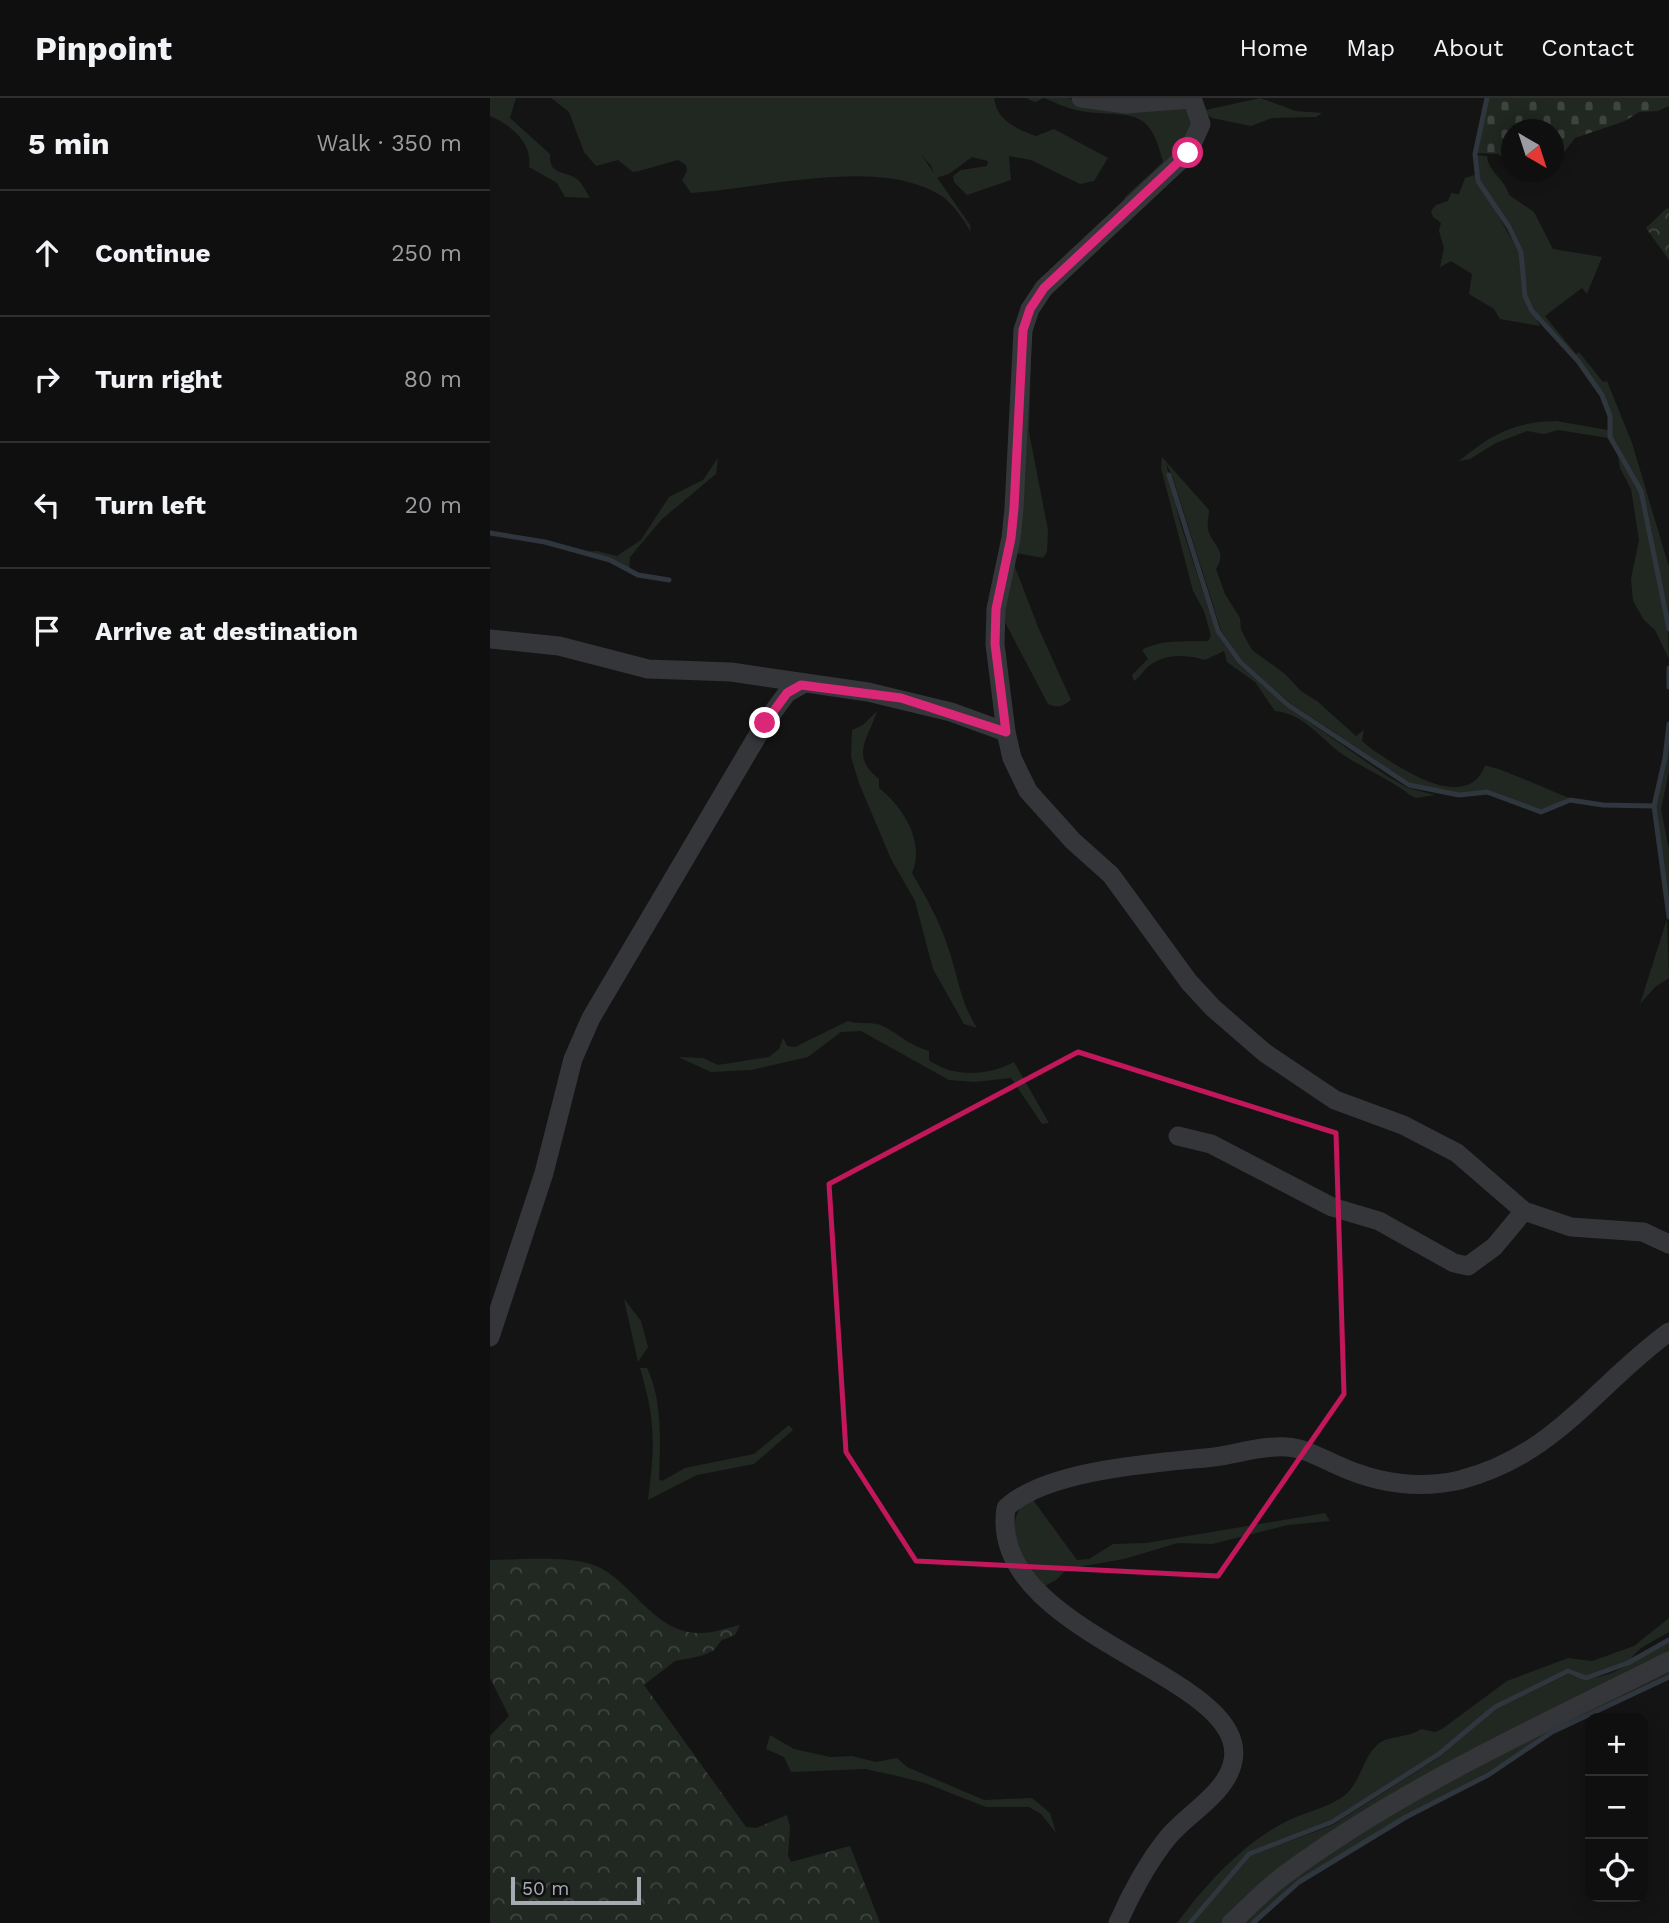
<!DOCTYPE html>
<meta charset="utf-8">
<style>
:root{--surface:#0f0f10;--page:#181819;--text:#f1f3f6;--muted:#9b9c9f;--line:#2f2f30}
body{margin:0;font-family:"Work Sans",sans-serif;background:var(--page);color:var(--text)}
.controls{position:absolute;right:21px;bottom:21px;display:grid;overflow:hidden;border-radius:14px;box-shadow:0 4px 18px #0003}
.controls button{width:63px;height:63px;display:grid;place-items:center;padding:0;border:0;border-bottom:2px solid var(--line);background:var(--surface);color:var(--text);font:35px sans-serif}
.compass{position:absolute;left:1011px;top:21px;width:63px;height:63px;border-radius:50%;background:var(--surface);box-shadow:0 4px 18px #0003;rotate:141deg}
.scale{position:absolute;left:21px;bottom:18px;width:130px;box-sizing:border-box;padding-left:7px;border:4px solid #a7abb4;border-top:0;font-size:19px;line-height:24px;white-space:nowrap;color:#a7abb4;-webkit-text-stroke:5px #0f0f10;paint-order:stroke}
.stop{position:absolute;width:21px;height:21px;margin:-16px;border:5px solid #db2777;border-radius:50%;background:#fff}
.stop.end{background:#db2777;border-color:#fff;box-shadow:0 2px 7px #0008}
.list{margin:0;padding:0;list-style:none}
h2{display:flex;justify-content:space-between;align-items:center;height:91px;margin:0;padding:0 28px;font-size:30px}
h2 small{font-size:23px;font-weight:400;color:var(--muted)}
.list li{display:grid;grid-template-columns:46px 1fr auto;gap:21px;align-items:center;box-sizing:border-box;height:126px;padding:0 28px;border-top:2px solid var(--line)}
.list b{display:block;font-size:26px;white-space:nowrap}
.list em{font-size:23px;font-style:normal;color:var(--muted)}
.icon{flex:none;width:38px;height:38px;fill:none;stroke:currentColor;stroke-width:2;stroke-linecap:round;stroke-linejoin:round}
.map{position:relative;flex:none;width:1179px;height:1825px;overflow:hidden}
header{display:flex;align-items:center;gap:42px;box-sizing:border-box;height:98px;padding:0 35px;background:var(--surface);border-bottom:2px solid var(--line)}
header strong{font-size:33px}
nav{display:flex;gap:38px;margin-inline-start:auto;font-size:24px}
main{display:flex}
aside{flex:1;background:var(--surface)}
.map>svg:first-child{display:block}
</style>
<header>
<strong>Pinpoint</strong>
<nav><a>Home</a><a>Map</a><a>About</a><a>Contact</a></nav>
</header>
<main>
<aside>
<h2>5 min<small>Walk · 350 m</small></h2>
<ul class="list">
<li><svg class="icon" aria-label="ahead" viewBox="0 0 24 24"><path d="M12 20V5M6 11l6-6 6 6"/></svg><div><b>Continue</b></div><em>250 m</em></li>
<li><svg class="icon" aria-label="right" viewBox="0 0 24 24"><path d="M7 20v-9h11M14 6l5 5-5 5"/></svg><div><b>Turn right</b></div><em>80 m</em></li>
<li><svg class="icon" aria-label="left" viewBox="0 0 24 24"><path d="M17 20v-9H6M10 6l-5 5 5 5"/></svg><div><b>Turn left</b></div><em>20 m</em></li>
<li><svg class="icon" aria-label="arrive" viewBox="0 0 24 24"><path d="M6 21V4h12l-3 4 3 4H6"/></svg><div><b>Arrive at destination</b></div></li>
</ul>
</aside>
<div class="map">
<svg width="1179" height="1825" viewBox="0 0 1179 1825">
<defs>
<pattern id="forest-crowns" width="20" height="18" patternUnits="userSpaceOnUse" patternTransform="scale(1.75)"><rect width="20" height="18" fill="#212822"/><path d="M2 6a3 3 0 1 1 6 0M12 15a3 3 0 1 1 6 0" fill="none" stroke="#3e4440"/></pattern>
<pattern id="cemetery-stones" width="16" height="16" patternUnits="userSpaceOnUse" patternTransform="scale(1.75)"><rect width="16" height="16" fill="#212822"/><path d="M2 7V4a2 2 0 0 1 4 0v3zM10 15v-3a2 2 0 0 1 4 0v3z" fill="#3e4440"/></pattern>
</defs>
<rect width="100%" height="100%" fill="#141415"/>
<!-- green -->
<g fill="#212822">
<path d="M 0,0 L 26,0 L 20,20 L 60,56 C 59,78 74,72 87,81 C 93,86 96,94 100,100 L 75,99 L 67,85 L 39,69 C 43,45 20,26 0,18 Z"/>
<path d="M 61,0 L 504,0 C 507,23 527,31 546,38 L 564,31 L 618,60 L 604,83 L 590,86 L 541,62 L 519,58 L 521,82 L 477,97 L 464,84 L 463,78 L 471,72 L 497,68 L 498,63 L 482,59 L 459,76 L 446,80 L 441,68 L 430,55 L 480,127 L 481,134 C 473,121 463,105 450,97 C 387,58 272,91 201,95 L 192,82 L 197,73 L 196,67 L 188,62 L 149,73 L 143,74 L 128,62 L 106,68 L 94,54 L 79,14 Z"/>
<path d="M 536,0 L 578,0 L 588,4 L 691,8 L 701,15 L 701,39 L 634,108 L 635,99 L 673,64 C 659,4 638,21 591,13 C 578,11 566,5 554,0 L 545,4 Z"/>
<path d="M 770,0 L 806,13 L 832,15 L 826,19 L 782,20 L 761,28 L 722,20 L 711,13 Z"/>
<path d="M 986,57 L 997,58 C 999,75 1016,82 1019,97 L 1044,114 L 1063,151 L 1112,159 L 1097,196 L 1092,190 L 1055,218 L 1086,256 L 1089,254 L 1113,284 L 1117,283 L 1142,345 L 1179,469 L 1179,526 L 1158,414 L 1152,392 L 1121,339 L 1121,318 L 1114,296 L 1089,262 L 1043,213 L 1037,197 L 1032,154 L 1020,128 L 989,83 Z"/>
<path d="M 985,77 L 1029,154 L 1034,198 L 1050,228 L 1010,221 L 1004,211 L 979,196 L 982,176 L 961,163 L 950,169 L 954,150 L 949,133 L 951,125 L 943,119 L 941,113 L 946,107 L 958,103 L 961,95 L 969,96 L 975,80 Z"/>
<path d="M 542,225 L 539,334 L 558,432 L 557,454 L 553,460 L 521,454 Z"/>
<path d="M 1066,323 L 1118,332 L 1118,340 L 1068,332 L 1054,336 L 1037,333 L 1006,345 L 980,361 L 969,363 C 1002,336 1023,324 1066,323 Z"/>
<path d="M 1128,358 L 1149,393 L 1155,415 L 1178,535 L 1179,561 L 1165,532 L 1154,522 L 1143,503 L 1141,481 L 1149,442 L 1141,391 L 1130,370 Z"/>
<path d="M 672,359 L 719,412 C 719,420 716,427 719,435 C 725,449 737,454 726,471 L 735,496 L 750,520 L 751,532 L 762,552 L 795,576 L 811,593 L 827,603 L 866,638 L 874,632 L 872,643 L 879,649 C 906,668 976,717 995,668 C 1005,667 1063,694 1079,700 L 1051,712 L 997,692 L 969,695 L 920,685 L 800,605 L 751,562 L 731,532 L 682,377 L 676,365 L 689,421 L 726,534 L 748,566 L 797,609 L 897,678 L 918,690 L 945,697 L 926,700 L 920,697 C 901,682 878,672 858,660 C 832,644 817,616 785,613 L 765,584 L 737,564 L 734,553 L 715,562 C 697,557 677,555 660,567 C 654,571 651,579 644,583 L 642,577 L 658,561 L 652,552 C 671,541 696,544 718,543 L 721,538 L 714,513 L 703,493 L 671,370 Z"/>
<path d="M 228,360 L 226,376 L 172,421 L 140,459 L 139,473 L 131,465 L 91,454 L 107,453 L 127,458 L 151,442 L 179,399 L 213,382 Z"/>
<path d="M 519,465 L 525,469 L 548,529 L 581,602 C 573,609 567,610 558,606 L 508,511 Z"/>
<path d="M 387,613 C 379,640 359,657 389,681 L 389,690 C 414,710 435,744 422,775 C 436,799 449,822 458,849 C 468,878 470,904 487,930 L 474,926 L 443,871 L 425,803 L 401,761 L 369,685 L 361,659 L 362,632 L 373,627 Z"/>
<path d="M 1179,635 L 1179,673 L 1171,711 L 1179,752 L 1179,805 L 1165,709 L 1177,660 Z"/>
<path d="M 1177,821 L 1179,880 L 1165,889 L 1150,906 Z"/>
<path d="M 358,923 C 370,927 383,923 393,928 C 409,936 420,948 439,953 L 439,962 C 463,980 498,978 524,964 L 559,1025 L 552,1026 L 521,980 L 484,984 L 459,982 L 371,933 L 351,934 L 318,959 L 261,972 L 221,974 L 188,959 L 213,960 L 228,967 L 279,959 L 289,951 L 293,940 L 297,948 L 305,949 Z"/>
<path d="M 134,1201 L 151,1223 L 158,1249 L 148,1264 Z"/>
<path d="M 150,1270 L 157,1270 C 173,1303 170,1345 169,1381 L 172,1383 L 195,1370 L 264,1356 L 299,1327 L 303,1332 L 264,1366 L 207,1377 L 158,1402 C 165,1346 166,1324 150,1270 Z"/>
<path d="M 541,1399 L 587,1462 L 599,1461 L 623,1446 L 656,1445 L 835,1415 L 840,1423 L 798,1427 L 722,1446 L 688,1445 L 634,1461 L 577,1471 L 566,1482 L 553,1489 C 532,1461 507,1425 541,1399 Z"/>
<path d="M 1179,1520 L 1179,1534 L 1151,1550 L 1137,1564 L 1096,1578 L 1078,1571 L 1004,1607 L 949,1654 L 841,1722 L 758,1754 L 698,1825 L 687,1825 C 718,1784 751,1747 797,1723 C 815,1714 834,1711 851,1700 C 871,1687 871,1662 887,1647 C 900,1636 917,1641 931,1631 L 945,1634 L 952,1631 L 1017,1583 L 1078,1560 L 1102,1563 L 1144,1548 Z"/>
<path d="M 1179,1545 L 1179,1560 L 998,1650 L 737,1825 L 703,1825 L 760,1758 L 843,1727 L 951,1658 L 1006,1611 L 1078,1576 C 1117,1591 1145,1558 1179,1545 Z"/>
<path d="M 1179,1567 L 1179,1577 L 1062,1632 L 996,1675 L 914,1718 L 808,1783 L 761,1825 L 747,1825 C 872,1712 1030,1644 1179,1567 Z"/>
<path d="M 280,1637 L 304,1651 L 340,1659 L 362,1658 L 386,1664 L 407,1660 L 417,1669 L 494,1702 L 542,1700 L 560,1715 L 566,1735 L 551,1716 L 539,1709 L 496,1709 L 435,1685 L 403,1677 L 375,1671 L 301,1674 L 294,1659 L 276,1651 Z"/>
</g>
<!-- forest -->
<g fill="url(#forest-crowns)">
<path d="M 1177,110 L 1179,111 L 1179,162 L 1156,130 Z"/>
<path d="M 0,1462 C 30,1462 67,1458 97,1465 C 139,1475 160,1534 208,1535 C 221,1536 236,1530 250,1527 L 245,1537 L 232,1542 L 223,1553 L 211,1558 L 185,1563 L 154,1587 L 256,1729 L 266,1730 L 297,1717 L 300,1729 L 298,1758 L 301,1764 L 360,1748 L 390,1825 L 0,1825 L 0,1638 L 19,1618 L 0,1580 Z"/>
</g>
<!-- cemetery -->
<path fill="url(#cemetery-stones)" d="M 998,0 L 1179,0 L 1179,8 L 1168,13 L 1149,14 L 1135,23 L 1085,40 L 1064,67 L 1064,32 L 1021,32 L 1021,64 L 1008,56 L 986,55 Z"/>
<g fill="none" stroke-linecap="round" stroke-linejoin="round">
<!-- stream -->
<g stroke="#2f363d" stroke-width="5">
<path d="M 997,0 L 985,56 L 988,83 L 1019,129 L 1031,154 L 1035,198 L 1042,213 L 1088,263 L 1112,297 L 1120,318 L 1120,339 L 1151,393 L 1179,531"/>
<path d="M 679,377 L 728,533 L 750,564 L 798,607 L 919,687 L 969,697 L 997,694 L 1051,714 L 1080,702 L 1113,707 L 1164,708"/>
<path d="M 0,435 L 55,444 L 120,462 L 148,477 L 179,482"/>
<path d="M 1179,570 L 1179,589"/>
<path d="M 1179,626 L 1175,660 L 1164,708 L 1179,819"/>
<path d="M 700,1825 L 759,1756 L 842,1724 L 949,1656 L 1005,1609 L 1078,1573 L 1096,1580 L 1138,1565 L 1179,1542"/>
<path d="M 763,1825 L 809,1784 L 916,1719 L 998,1677 L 1062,1634 L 1179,1579"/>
</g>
<!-- minor -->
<g stroke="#35363a" stroke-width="19">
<path d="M 591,0 L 636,6 L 702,1"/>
<path d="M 702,0 L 711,26 L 698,55 L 554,190 L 540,211 L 533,232 L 524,410 L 521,440 L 506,511 L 505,546 L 516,634 L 522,660 L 538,693 L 583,743 L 621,777 L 699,884 L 723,910 L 775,955 L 845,1002 L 913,1027 L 967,1055 L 1034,1113 L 1081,1129 L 1153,1134 L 1179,1146"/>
<path d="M 0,541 L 69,548 L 158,571 L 241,574 L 378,594 L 461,614 L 516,634"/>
<path d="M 688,1038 L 721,1046 L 842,1109 L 889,1123 L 964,1165 L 978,1168 L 1004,1149 L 1034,1113"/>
<path d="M 0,1239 L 54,1075 L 83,961 L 101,920 L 275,625 L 297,595 L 311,587"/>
<path d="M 628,1825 C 640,1797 659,1762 679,1738 C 698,1716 734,1696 742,1667 C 769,1577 496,1540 516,1410 C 557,1371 668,1365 724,1359 C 747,1356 774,1347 797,1349 C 814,1350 831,1360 847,1367 C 886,1385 927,1392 970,1382 C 1066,1357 1105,1288 1179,1234"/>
<path d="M 741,1825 C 758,1810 774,1792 793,1778 C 911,1690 1048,1629 1179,1563"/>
</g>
</g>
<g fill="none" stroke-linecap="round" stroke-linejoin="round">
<!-- route -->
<path stroke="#db2777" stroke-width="9" d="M 275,625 L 297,595 L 311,587 L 411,600 L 516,634 L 505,546 L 506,511 L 521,440 L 524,410 L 533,232 L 540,211 L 554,190 L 698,55"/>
</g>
<!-- marked area -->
<path fill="none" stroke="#c2185b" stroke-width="5" stroke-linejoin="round" d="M 588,954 L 846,1035 L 854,1296 L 728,1478 L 426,1463 L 356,1354 L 339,1086 Z"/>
</svg>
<div class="controls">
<button>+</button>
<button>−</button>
<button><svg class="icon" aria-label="locate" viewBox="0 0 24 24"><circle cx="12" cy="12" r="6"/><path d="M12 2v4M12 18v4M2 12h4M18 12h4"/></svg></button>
</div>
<svg class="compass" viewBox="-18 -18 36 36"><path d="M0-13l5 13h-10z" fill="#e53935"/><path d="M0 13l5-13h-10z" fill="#9b9c9f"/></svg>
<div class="scale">50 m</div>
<div class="stop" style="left:698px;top:55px"></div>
<div class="stop end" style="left:275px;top:625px"></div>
</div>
</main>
